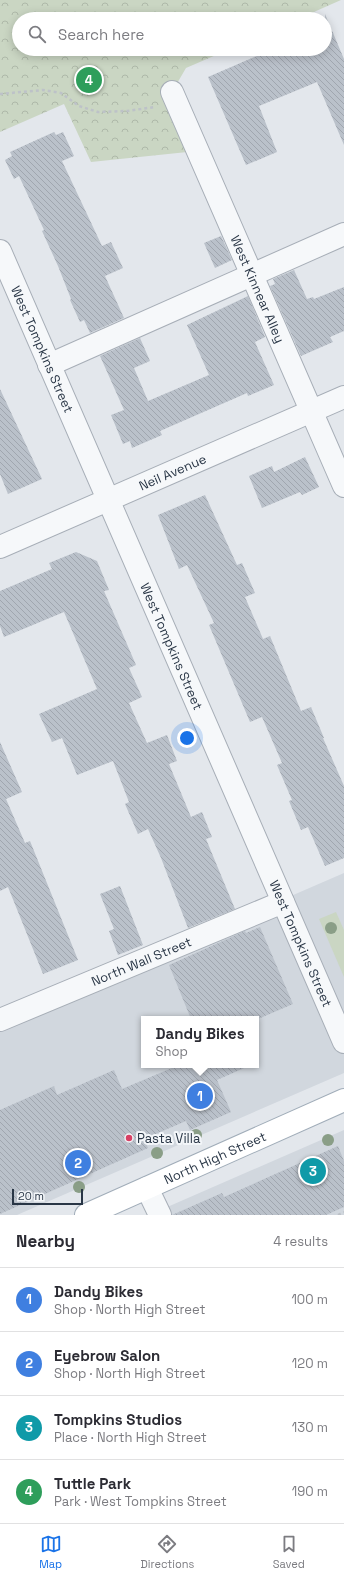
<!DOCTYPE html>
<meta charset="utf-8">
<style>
:root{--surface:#fff;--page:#f2f2f3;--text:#2b2b33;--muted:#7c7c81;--line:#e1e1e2;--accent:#1a73e8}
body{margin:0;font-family:"Space Grotesk",sans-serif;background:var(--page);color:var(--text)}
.scale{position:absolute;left:12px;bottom:10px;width:71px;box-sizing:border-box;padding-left:4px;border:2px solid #293646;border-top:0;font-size:11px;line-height:14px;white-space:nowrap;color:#293646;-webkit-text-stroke:3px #f3f6f9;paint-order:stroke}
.you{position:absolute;left:187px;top:738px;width:14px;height:14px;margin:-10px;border:3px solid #fff;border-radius:50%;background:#1a73e8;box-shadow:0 0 0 6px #1a73e833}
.badge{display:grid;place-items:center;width:26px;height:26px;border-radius:50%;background:var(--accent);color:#fff;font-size:13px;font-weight:700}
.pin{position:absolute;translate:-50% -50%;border:2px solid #fff;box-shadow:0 1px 4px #0006}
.popup{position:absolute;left:141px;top:1016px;width:118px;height:52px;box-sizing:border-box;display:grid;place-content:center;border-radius:0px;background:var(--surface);filter:drop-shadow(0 1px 3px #0005);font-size:13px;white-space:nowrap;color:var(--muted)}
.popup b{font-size:15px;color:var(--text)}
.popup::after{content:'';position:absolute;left:50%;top:100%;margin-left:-8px;border:8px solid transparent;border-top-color:var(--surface)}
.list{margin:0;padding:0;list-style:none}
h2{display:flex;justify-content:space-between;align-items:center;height:52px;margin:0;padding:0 16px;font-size:17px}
h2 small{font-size:13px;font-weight:400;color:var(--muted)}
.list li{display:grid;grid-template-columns:26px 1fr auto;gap:12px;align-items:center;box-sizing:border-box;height:64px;padding:0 16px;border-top:1px solid var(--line)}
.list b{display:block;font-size:15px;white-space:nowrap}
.list p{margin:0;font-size:13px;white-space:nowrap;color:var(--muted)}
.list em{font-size:13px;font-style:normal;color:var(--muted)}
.icon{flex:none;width:22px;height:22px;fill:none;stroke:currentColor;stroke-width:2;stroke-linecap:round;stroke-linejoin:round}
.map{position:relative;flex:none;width:344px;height:1215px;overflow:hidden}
.search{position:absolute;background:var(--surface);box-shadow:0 2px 10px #0003;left:12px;right:12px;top:12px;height:44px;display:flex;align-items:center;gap:10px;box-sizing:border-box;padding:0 14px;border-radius:22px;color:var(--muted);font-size:15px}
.sheet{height:308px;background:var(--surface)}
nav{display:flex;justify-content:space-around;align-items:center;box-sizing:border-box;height:56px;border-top:1px solid var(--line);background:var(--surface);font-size:11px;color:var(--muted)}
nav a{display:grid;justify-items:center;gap:2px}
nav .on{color:var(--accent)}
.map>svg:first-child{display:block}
</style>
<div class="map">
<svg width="344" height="1215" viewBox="0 0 344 1215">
<defs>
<pattern id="park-crowns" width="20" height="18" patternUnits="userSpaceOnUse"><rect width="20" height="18" fill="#cad6c3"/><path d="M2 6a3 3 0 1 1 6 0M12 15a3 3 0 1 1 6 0" fill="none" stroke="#aeb8a9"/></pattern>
<pattern id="building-back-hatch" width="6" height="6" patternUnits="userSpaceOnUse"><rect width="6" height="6" fill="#bac1ca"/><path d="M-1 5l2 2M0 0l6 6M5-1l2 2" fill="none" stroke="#a0a6af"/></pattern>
</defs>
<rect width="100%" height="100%" fill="#e3e7ec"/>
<!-- built -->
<g fill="#d1d7de" fill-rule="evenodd">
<path d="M 344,873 L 344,1073 L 17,1215 L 0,1215 L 0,1022 ZM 144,1019 L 256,1019 L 256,1065 L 144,1065 Z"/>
<path d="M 344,1130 L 344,1215 L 149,1215 Z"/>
</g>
<!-- green -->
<path fill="#cad6c3" d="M 336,912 L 344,930 L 344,977 L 319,919 Z"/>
<!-- park -->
<path fill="url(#park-crowns)" d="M 0,0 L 341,0 L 298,19 L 19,19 L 19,49 L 230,49 L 186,68 L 172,92 L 197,151 L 91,162 L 64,104 L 0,132 Z"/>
<!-- building -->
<g fill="url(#building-back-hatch)">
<path d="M 325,14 L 344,59 L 344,145 L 317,82 L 259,106 L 277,152 L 246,165 L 208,77 L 273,49 L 325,49 Z"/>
<path d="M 54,132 L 56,135 L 63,132 L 74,156 L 62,161 L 102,246 L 111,242 L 123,268 L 105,276 L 124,318 L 90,333 L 84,320 L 80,322 L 70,300 L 71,299 L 58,266 L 42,231 L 44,230 L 19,176 L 14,179 L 5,160 L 12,156 L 10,152 Z"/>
<path d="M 221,236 L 232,260 L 215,268 L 204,243 Z"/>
<path d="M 294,270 L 307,299 L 313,297 L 314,299 L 344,287 L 344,331 L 330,337 L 333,342 L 301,356 L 270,286 L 275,284 L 273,279 Z"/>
<path d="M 248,296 L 265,337 L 255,342 L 274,385 L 248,396 L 247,393 L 160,431 L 162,435 L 132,448 L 130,441 L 123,444 L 111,415 L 124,410 L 100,356 L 140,338 L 150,361 L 134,368 L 148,401 L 209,375 L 187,325 Z"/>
<path d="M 0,389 L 42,479 L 8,494 L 0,474 Z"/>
<path d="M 305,457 L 319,487 L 302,495 L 300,492 L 262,508 L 249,476 L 272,466 L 274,472 Z"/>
<path d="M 205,495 L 237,565 L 242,563 L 255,593 L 245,597 L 263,639 L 270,636 L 301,711 L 311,707 L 324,738 L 323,738 L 344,786 L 344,858 L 325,866 L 308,827 L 301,830 L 289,801 L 292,800 L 277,765 L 282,763 L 262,717 L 250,722 L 209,625 L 214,623 L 187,565 L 179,569 L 158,515 Z"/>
<path d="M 76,552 L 97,561 L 109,590 L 104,591 L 136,665 L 129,668 L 142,697 L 129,703 L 147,743 L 167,735 L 177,761 L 169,764 L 191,817 L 202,812 L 212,837 L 206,839 L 235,909 L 188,928 L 161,858 L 148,829 L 138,834 L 125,804 L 129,802 L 113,761 L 77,775 L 62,738 L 52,742 L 39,714 L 97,689 L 64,612 L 4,637 L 0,626 L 0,591 L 52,569 L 49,563 Z"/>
<path d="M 0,742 L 22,792 L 6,799 L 25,843 L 30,841 L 78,960 L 43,974 L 8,887 L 0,891 Z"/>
<path d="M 120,886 L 143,945 L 118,955 L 109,931 L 114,929 L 100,894 Z"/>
<path d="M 260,927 L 293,1004 L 258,1019 L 191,1019 L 169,965 L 245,931 L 246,933 Z"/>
<path d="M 179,1065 L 251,1065 L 217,1080 L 231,1112 L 190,1130 L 186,1121 L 144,1139 L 148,1148 L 0,1214 L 0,1110 L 54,1086 L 57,1095 L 114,1070 L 122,1089 Z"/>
<path d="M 338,1146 L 344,1161 L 344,1207 L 326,1215 L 172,1215 L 222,1193 L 224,1197 Z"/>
</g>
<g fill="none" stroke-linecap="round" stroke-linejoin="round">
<defs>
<g id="minor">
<path id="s1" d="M 172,92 L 344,486"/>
<path id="s2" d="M 0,251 L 344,1042"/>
<path d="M 49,365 L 344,234"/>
<path id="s3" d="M 0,547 L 344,397"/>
<path id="s4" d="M 0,1020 L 283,902"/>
<path d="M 147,1188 L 160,1215"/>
</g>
<g id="major">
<path id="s5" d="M 86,1215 L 344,1100"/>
</g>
</defs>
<!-- minor casing -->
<use href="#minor" stroke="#a7aeb7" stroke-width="24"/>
<!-- major casing -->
<use href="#major" stroke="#a1adb9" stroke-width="24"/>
<!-- path -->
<g stroke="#bdc2c8" stroke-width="2.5" stroke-dasharray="3 3" stroke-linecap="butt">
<path d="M 0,94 L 43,90 L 61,93 L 79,106 L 98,112 L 127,111 L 155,107"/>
<path d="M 338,1215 L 344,1212"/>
</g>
<!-- minor -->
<use href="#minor" stroke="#f6f8fa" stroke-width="22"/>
<!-- major -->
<use href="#major" stroke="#fff" stroke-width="22"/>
</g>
<!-- trees -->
<g fill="#8a9e87">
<circle cx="331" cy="928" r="6"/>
<circle cx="196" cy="1135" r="6"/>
<circle cx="328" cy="1140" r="6"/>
<circle cx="157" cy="1153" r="6"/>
<circle cx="79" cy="1187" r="6"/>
</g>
<!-- markers -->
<circle fill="#d84065" stroke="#f3f6f9" stroke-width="1.5" cx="129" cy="1138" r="4"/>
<g text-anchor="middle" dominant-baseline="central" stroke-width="4" stroke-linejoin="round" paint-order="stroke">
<!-- street labels -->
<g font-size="13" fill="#293646" stroke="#f3f6f9">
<text stroke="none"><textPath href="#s1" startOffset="215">West Kinnear Alley</textPath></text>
<text stroke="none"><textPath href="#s2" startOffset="107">West Tompkins Street</textPath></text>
<text stroke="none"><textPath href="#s3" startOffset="188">Neil Avenue</textPath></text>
<text stroke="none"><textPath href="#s2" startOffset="431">West Tompkins Street</textPath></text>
<text stroke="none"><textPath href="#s2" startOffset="755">West Tompkins Street</textPath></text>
<text stroke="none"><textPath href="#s4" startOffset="153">North Wall Street</textPath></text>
<text stroke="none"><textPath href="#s5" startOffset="141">North High Street</textPath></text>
</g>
<!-- poi labels -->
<g font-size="13" fill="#293646" stroke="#f3f6f9" text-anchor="start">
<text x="137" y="1138">Pasta Villa</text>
</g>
</g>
</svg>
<div class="scale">20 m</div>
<div class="you"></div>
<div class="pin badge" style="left:200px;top:1096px;background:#3f7fe0">1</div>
<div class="popup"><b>Dandy Bikes</b>Shop</div>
<div class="pin badge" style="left:78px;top:1163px;background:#3f7fe0">2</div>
<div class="pin badge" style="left:313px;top:1171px;background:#0f9aa8">3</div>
<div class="pin badge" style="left:89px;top:80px;background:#2e9e5b">4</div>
<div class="search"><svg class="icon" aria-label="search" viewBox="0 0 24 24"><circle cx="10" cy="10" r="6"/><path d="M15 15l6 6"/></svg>Search here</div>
</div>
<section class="sheet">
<h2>Nearby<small>4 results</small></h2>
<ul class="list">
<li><span class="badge" style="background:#3f7fe0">1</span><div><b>Dandy Bikes</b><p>Shop · North High Street</p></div><em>100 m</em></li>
<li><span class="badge" style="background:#3f7fe0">2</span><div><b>Eyebrow Salon</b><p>Shop · North High Street</p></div><em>120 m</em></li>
<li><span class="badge" style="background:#0f9aa8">3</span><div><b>Tompkins Studios</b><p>Place · North High Street</p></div><em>130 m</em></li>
<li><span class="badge" style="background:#2e9e5b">4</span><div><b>Tuttle Park</b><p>Park · West Tompkins Street</p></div><em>190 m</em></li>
</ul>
</section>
<nav>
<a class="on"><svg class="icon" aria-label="map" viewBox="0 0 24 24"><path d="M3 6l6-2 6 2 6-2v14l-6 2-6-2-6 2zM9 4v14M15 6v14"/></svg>Map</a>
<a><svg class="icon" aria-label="directions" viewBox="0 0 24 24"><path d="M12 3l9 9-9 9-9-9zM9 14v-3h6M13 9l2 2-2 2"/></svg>Directions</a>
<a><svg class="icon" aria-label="saved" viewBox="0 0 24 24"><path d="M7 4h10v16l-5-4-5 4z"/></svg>Saved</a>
</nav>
